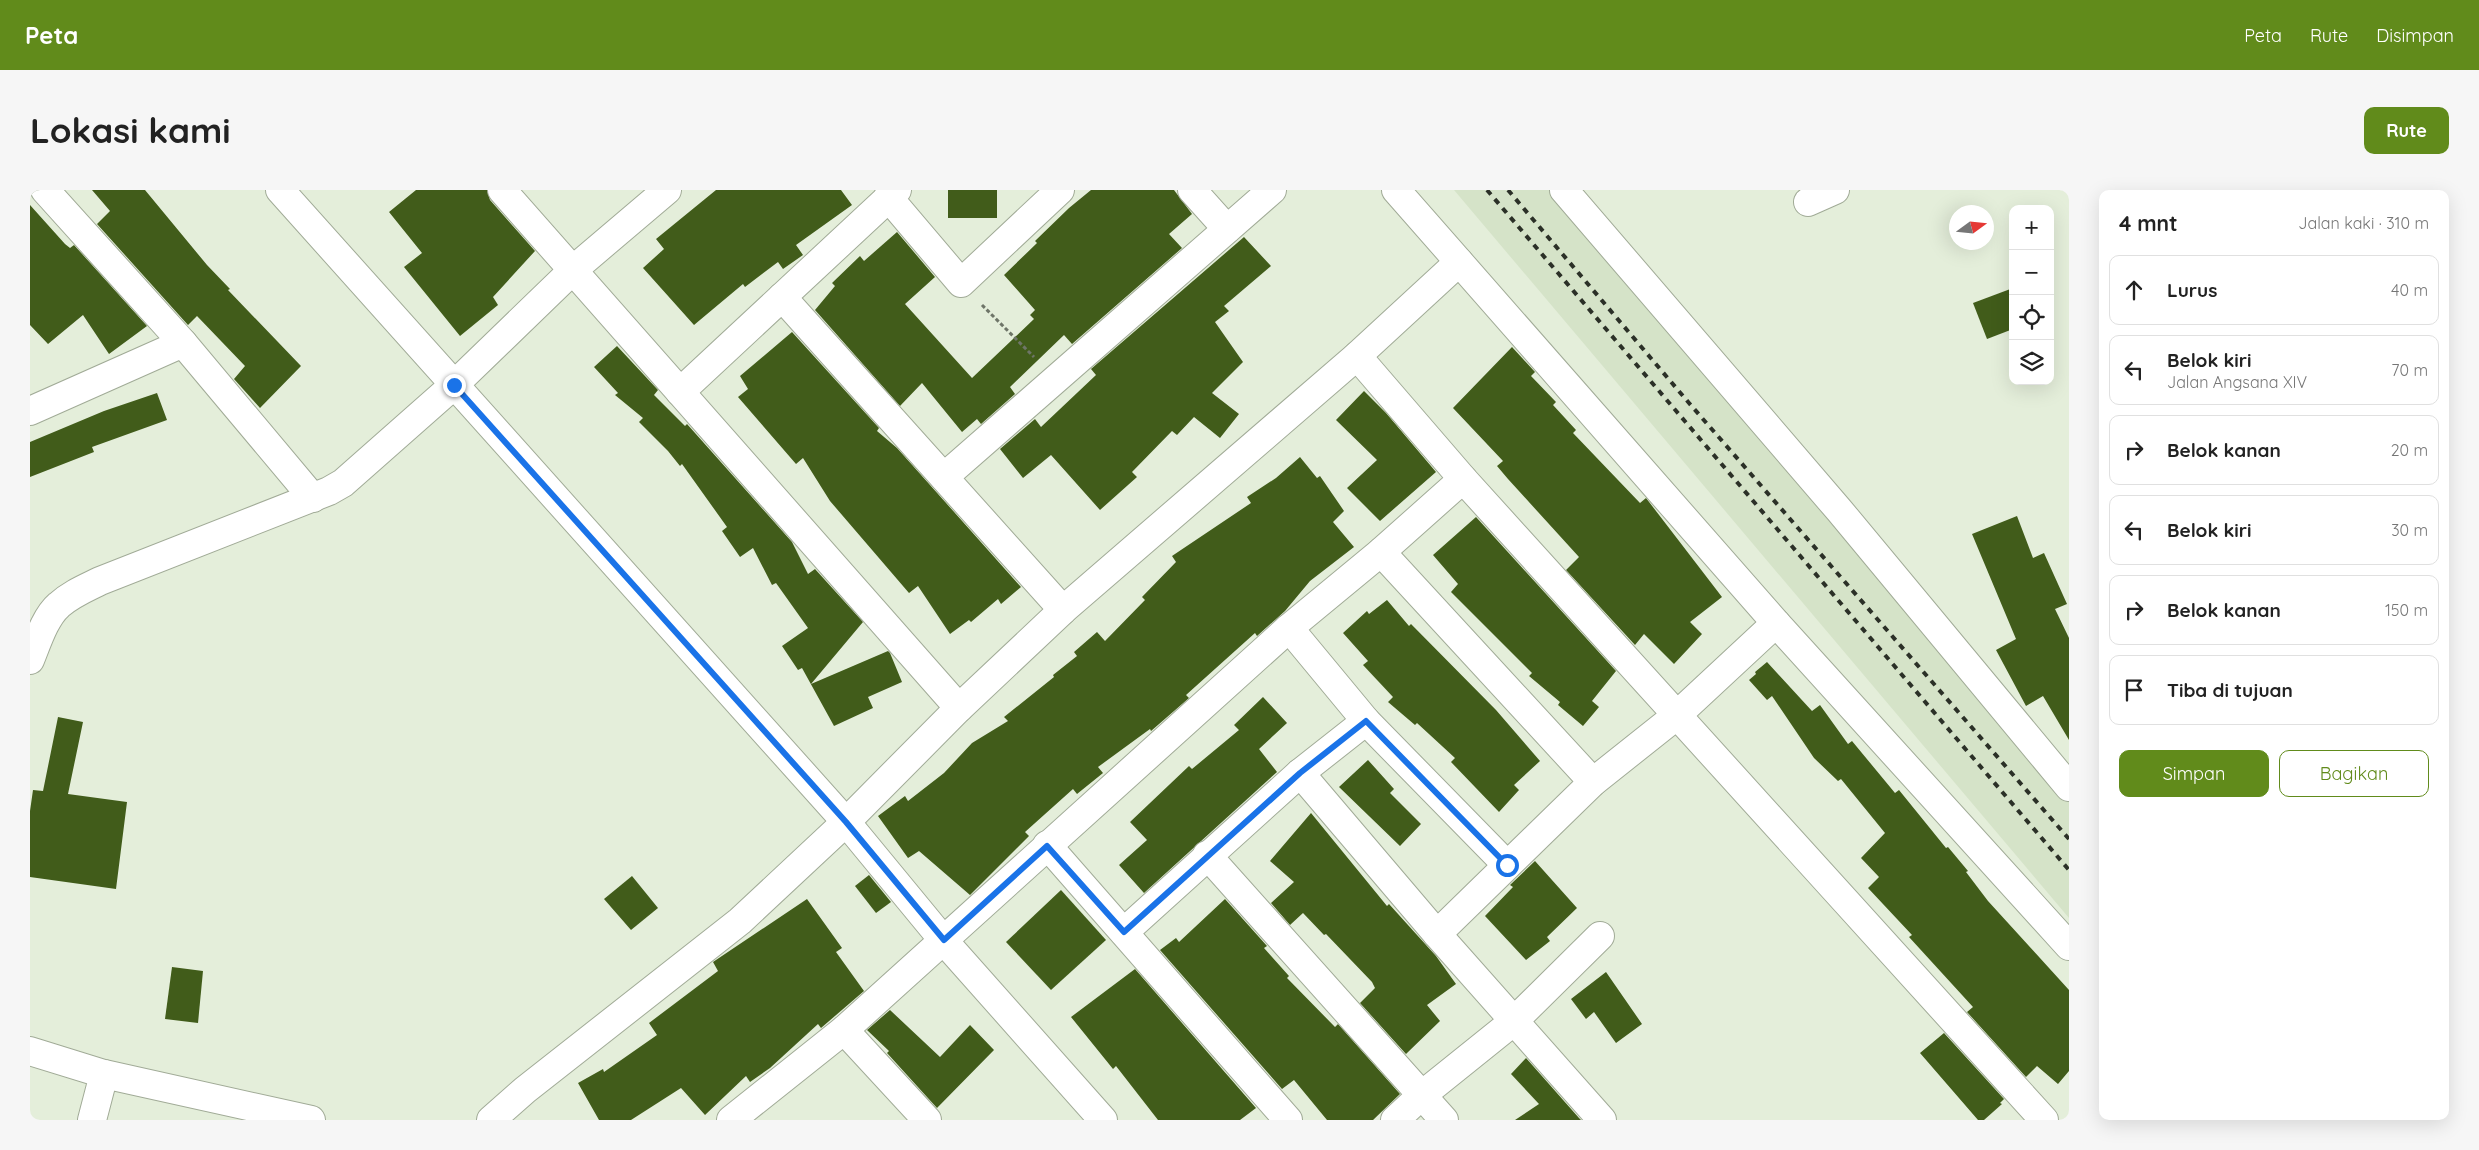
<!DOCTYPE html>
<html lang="id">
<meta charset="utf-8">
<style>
:root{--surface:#fff;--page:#f6f6f6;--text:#222;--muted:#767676;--line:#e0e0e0;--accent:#618b1b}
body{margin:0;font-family:Quicksand,sans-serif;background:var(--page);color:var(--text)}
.controls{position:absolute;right:15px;top:15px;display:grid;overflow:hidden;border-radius:10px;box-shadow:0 5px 20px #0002}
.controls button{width:45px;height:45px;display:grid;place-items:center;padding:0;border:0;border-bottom:1px solid var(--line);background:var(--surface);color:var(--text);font:25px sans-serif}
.compass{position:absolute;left:1919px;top:15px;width:45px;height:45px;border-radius:50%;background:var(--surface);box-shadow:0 5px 20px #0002;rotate:75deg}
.stop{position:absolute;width:15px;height:15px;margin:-11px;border:4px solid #1a73e8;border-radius:50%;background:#fff}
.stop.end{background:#1a73e8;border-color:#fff;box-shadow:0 1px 5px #0008}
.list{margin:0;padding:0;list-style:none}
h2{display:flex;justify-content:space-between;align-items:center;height:65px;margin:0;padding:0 20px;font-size:21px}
h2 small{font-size:16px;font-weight:400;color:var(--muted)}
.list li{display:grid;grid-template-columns:32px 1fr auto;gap:15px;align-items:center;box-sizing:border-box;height:70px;margin:0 10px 10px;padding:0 10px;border:1px solid var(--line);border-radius:10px}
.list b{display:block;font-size:19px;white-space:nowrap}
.list p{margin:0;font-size:16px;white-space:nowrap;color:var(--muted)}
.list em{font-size:16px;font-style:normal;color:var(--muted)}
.actions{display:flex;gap:10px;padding:15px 20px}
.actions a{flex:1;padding:11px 0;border:1px solid var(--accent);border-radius:10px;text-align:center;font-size:18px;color:var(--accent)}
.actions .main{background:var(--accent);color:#fff}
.icon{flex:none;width:28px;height:28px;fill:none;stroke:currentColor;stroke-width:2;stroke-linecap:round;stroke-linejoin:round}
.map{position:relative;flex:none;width:2039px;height:930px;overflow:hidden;border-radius:10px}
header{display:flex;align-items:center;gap:30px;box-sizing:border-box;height:70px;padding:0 25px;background:var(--accent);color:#fff}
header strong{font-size:24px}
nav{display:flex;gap:28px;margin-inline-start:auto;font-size:18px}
.intro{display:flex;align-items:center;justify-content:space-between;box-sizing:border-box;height:120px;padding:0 30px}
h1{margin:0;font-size:35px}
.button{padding:12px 22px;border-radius:10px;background:var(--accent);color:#fff;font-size:18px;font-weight:700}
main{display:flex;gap:30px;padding:0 30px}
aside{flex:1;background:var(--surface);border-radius:10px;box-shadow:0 5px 20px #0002}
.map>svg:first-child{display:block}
</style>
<header>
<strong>Peta</strong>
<nav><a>Peta</a><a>Rute</a><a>Disimpan</a></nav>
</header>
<div class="intro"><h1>Lokasi kami</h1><a class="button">Rute</a></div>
<main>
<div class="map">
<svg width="2039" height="930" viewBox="0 0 2039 930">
<rect width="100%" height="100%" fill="#e4eeda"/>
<!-- built -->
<path fill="#d5e3c8" d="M 1424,0 L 1550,0 L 2039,578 L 2039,728 Z"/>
<!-- building -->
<g fill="#415c1a">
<path d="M 62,0 L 115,0 L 177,75 L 200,99 L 198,100 L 271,176 L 230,218 L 204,189 L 215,176 L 167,126 L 158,135 L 67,34 L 80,21 Z"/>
<path d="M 386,0 L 457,0 L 460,10 L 505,61 L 463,107 L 468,115 L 430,146 L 374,77 L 392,63 L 359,22 Z"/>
<path d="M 686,0 L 811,0 L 822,15 L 766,55 L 773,65 L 753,79 L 748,72 L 715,97 L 713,94 L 664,135 L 613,78 L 634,59 L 626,49 Z"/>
<rect x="918" y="0" width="49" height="28"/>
<path d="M 1061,0 L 1144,0 L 1162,24 L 1139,44 L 1152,58 L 1042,154 L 1034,145 L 980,197 L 985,204 L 951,234 L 947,229 L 932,242 L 892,193 L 870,216 L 785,120 L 805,96 L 802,93 L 830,66 L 834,71 L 867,42 L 905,87 L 875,114 L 942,188 L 1004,129 L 1000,125 L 1005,120 L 974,85 L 1007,53 L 1005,51 L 1039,18 Z"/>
<path d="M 0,15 L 35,54 L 40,58 L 44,55 L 117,136 L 79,164 L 53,125 L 18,154 L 0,135 Z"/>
<path d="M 1214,47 L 1241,76 L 1194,116 L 1199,121 L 1185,132 L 1213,172 L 1182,203 L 1209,224 L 1190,248 L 1164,227 L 1147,245 L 1142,241 L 1102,282 L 1107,287 L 1070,320 L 1021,265 L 993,288 L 970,259 L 1005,229 L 1011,237 L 1066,185 L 1061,179 Z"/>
<path d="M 1983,98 L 1983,139 L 1957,149 L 1943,113 Z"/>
<path d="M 762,142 L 849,238 L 847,241 L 867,258 L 991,397 L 971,414 L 968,409 L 941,432 L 939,430 L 920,444 L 888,396 L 879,403 L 800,311 L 773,268 L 766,274 L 708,207 L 718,199 L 710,186 Z"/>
<path d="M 587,156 L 628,200 L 624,205 L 655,236 L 657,234 L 762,352 L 778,384 L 785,379 L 833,432 L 781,494 L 858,461 L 860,463 L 872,492 L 838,507 L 843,518 L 804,536 L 772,478 L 768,480 L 752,456 L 778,438 L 746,393 L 742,395 L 723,358 L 710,367 L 692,341 L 697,337 L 652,274 L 650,276 L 638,261 L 609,232 L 613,228 L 585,205 L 588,203 L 564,177 Z"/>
<path d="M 1482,157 L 1505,182 L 1501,186 L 1526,212 L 1523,215 L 1546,240 L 1543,243 L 1610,313 L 1616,308 L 1692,407 L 1660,432 L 1672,444 L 1644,474 L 1614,444 L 1605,455 L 1536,380 L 1549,367 L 1478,289 L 1467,276 L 1473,271 L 1423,218 Z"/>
<path d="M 1334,201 L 1356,223 L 1406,282 L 1350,331 L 1317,298 L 1347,270 L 1306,230 Z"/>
<path d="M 127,203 L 137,230 L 62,257 L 64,262 L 0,287 L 0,252 L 74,221 Z"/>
<path d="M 1270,267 L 1287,288 L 1290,286 L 1314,321 L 1303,332 L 1324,357 L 1280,391 L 1255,421 L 1227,446 L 1225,443 L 1156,505 L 1159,508 L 1121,541 L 1120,539 L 1068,577 L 1073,583 L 1047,604 L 1043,599 L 995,642 L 999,646 L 940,705 L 889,661 L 878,668 L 848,626 L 875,606 L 878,611 L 914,583 L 942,553 L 978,531 L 974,527 L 1024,487 L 1023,485 L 1047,466 L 1044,462 L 1067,442 L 1075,451 L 1115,410 L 1112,407 L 1146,372 L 1142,366 L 1221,313 L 1217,307 L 1246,288 Z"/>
<path d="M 1987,326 L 2003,368 L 2014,363 L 2037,414 L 2025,419 L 2039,448 L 2039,550 L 2013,506 L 1996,516 L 1966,460 L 1986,449 L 1942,344 Z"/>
<path d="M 1446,327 L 1586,481 L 1562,511 L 1569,517 L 1553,536 L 1528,515 L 1530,512 L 1499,486 L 1502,483 L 1421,402 L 1428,394 L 1403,365 Z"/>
<path d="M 1357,410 L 1379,436 L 1381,434 L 1466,520 L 1510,571 L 1484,595 L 1489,600 L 1469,622 L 1421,572 L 1425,568 L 1387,533 L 1385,535 L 1358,512 L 1363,507 L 1333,475 L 1338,471 L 1313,443 L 1337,421 L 1339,424 Z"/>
<path d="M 1737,472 L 1782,521 L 1790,515 L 1818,554 L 1822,551 L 1865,603 L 1869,600 L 1916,658 L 1918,657 L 1938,681 L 1936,682 L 1958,711 L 2039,800 L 2039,881 L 2028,894 L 2007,876 L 1996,887 L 1937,822 L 1943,817 L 1879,747 L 1882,745 L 1838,698 L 1849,687 L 1831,668 L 1855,643 L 1811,589 L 1808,591 L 1784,568 L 1742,506 L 1737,510 L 1719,490 L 1726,484 L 1725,482 Z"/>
<path d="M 1233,507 L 1257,533 L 1229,559 L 1247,582 L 1114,703 L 1089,675 L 1117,650 L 1100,632 L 1159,576 L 1162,579 L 1209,540 L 1204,535 Z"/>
<path d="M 28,527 L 53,532 L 38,604 L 97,612 L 86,699 L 0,687 L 0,621 L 3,600 L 13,601 Z"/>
<path d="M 1338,570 L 1364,599 L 1360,603 L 1391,634 L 1370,656 L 1309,597 Z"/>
<path d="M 1281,623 L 1357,716 L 1359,714 L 1406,766 L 1426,794 L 1397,815 L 1410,831 L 1376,864 L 1330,813 L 1345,798 L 1342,792 L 1296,744 L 1294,745 L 1273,723 L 1260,735 L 1241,713 L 1264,692 L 1240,671 Z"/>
<path d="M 1505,671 L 1547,718 L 1517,747 L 1520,751 L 1496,770 L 1455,726 L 1483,697 L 1480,695 Z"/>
<path d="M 839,685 L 861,712 L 846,723 L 825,696 Z"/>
<path d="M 602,686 L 628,718 L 601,740 L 574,709 Z"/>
<path d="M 1031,700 L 1076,750 L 1021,800 L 976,752 Z"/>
<path d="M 777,709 L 812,758 L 806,762 L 834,801 L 791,838 L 788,834 L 740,878 L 720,892 L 716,886 L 675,925 L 651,898 L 601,930 L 569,930 L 548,893 L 573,879 L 574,882 L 627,845 L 619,833 L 688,781 L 683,772 Z"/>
<path d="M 1195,709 L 1237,756 L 1234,758 L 1259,786 L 1257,788 L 1305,837 L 1308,834 L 1370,904 L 1343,930 L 1297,930 L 1264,890 L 1252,899 L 1130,760 L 1146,748 L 1149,752 Z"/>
<path d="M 142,777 L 173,781 L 168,833 L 135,829 Z"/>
<path d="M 1105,779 L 1226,918 L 1210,930 L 1128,930 L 1086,876 L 1083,879 L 1041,827 Z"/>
<path d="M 1576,782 L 1612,834 L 1586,853 L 1564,822 L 1556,829 L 1541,809 Z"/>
<path d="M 860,820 L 910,867 L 940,835 L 964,860 L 907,918 L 857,863 L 859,861 L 837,840 Z"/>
<path d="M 1914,843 L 1974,909 L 1970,913 L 1972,914 L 1954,930 L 1948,930 L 1890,863 Z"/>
<path d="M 1496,868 L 1549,928 L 1551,930 L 1485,930 L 1509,914 L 1481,884 Z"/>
</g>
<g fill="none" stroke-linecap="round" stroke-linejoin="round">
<defs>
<g id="minor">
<path d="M 15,0 L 153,153 L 283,308"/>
<path d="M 250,0 L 816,632 L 914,751 L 1073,930"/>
<path d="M 472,0 L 929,518"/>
<path d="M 1162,0 L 1197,39"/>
<path d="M 1366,0 L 1746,433 L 2039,756"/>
<path d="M 1534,0 L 1809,320 L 2039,597"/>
<path d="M 858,7 L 931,93 L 1030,0"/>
<path d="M 1778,12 L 1805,0"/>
<path d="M 752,107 L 1033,420"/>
<path d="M 1327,166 L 1433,289 L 2014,930"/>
<path d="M 650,202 L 867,0"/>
<path d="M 0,221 L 153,153"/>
<path d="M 914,287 L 1242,0"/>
<path d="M 1351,362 L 1563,592"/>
<path d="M 1259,438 L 1336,531 L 1477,675"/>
<path d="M 0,470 C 7,453 15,427 29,415 C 41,404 56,398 70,391 L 299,301 L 313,293 L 424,195 L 544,79 L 637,0"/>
<path d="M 1270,583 L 1407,744 L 1572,930"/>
<path d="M 1017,655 L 1258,930"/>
<path d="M 1177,665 L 1414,930"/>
<path d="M 1094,742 L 1270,583 L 1336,531"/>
<path d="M 1407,744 L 1563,592 L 1646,526 L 1746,433"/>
<path d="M 814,840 L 897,930"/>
<path d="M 0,861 L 74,884 L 281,930"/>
<path d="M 62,930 L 74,884"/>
<path d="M 461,930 L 495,900 L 710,731 L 816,632 L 929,518 L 1033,420 L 1327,166 L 1429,72"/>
<path d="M 701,930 L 814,840 L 1259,438 L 1351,362 L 1433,289"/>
<path d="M 1365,930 L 1392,905 L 1484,831 L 1570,746"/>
</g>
</defs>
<!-- minor casing -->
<use href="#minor" stroke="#a1ab97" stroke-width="30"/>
<!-- path -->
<path stroke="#6e7568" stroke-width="3" stroke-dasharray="4 2.5" stroke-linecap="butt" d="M 952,115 L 1004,167"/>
<!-- minor -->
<use href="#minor" stroke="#fff" stroke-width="28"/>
<!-- rail -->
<g stroke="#2b3027" stroke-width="4" stroke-dasharray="6 6" stroke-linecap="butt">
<path d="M 1457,0 L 2039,680"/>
<path d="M 1478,0 L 1659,213 L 2039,649"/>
</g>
</g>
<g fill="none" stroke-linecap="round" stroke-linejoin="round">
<!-- route -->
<path stroke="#1a73e8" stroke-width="6" d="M 424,195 L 816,632 L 914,750 L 1017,656 L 1094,742 L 1270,583 L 1336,531 L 1477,675"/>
</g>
</svg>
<div class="controls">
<button>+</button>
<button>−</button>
<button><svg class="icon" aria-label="locate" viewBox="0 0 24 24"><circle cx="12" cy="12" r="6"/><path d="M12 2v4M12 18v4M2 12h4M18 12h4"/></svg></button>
<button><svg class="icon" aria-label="layers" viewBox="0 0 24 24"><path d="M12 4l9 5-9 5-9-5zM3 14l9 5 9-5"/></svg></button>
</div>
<svg class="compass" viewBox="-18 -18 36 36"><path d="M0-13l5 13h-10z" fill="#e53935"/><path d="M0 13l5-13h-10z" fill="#767676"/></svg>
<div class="stop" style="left:1477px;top:675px"></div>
<div class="stop end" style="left:424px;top:195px"></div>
</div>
<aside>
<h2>4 mnt<small>Jalan kaki · 310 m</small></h2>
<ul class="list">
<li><svg class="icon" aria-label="ahead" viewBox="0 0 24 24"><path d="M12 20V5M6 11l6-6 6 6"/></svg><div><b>Lurus</b></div><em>40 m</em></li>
<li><svg class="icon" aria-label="left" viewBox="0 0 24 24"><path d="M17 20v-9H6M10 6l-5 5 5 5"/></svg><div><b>Belok kiri</b><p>Jalan Angsana XIV</p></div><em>70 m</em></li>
<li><svg class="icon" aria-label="right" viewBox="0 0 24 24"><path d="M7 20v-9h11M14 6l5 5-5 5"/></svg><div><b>Belok kanan</b></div><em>20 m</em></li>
<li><svg class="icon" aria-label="left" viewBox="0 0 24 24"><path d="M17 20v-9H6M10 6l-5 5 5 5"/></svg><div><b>Belok kiri</b></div><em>30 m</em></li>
<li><svg class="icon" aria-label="right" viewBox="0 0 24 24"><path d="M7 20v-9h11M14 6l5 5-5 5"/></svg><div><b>Belok kanan</b></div><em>150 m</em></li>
<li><svg class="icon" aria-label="arrive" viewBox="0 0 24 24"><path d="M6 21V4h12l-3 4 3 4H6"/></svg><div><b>Tiba di tujuan</b></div></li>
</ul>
<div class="actions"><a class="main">Simpan</a><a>Bagikan</a></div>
</aside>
</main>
